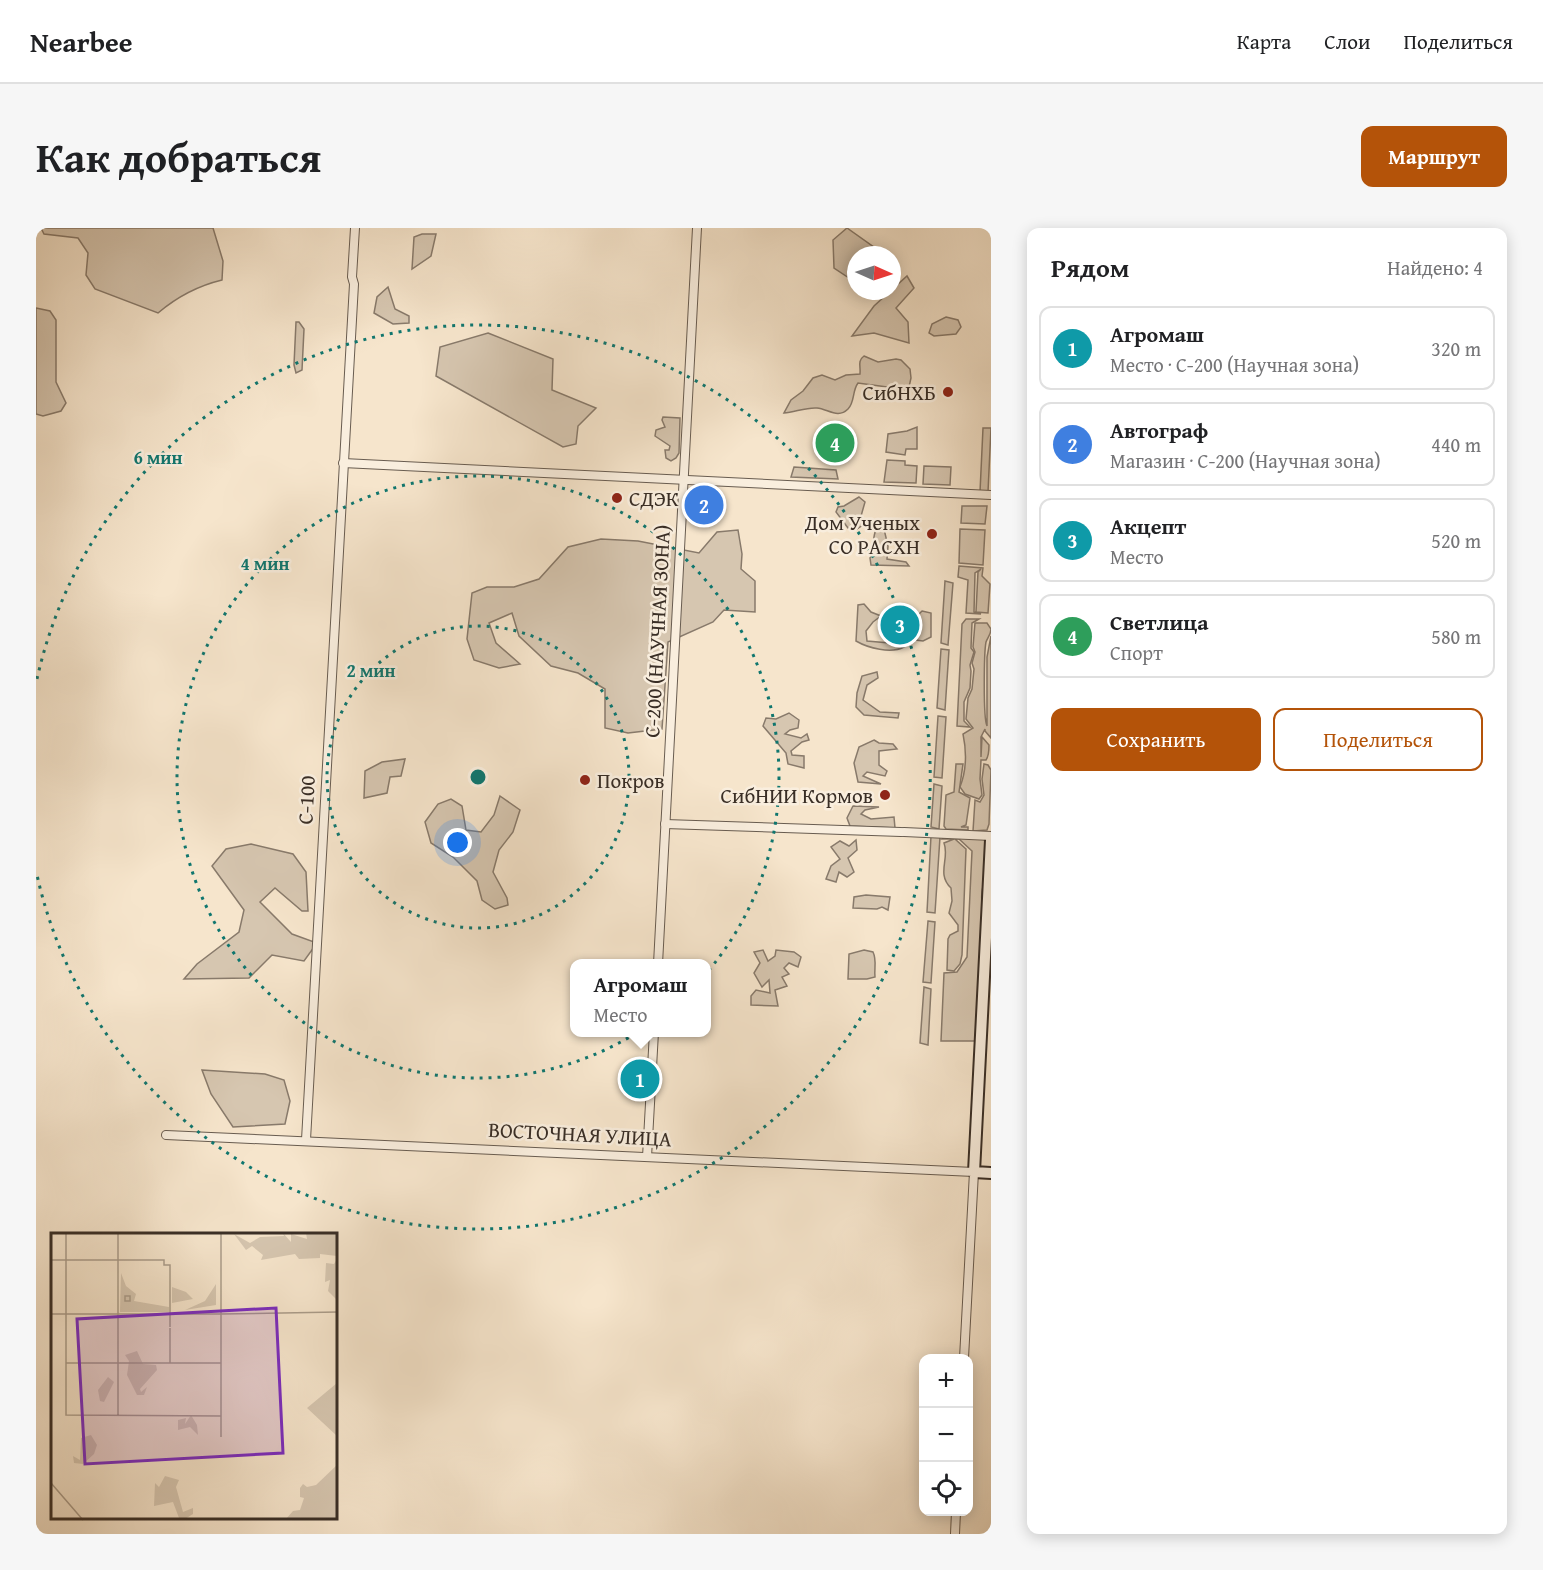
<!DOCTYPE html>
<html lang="ru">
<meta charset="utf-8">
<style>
:root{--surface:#fff;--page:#f6f6f6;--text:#202124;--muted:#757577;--line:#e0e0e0;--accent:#b45309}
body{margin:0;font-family:"Gentium Book Plus",serif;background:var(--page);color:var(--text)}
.controls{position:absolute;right:18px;bottom:18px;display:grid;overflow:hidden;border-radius:12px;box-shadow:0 3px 15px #0003}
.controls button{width:54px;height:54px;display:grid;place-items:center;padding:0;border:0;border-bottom:2px solid var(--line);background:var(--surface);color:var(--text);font:30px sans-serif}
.compass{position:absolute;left:811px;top:18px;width:54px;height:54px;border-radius:50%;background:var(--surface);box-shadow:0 3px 15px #0003;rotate:93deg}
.you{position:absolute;left:422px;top:615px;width:21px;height:21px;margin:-15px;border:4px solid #fff;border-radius:50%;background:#1a73e8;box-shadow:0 0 0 9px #1a73e833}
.badge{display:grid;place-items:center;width:39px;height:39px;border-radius:50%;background:var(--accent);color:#fff;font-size:20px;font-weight:700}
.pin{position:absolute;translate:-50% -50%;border:3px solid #fff;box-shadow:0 2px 6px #0006}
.popup{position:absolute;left:534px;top:731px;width:141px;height:78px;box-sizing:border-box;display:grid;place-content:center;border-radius:12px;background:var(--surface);filter:drop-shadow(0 2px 4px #0005);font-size:20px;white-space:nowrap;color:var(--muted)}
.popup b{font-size:22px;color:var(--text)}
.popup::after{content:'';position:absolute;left:50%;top:100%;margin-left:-12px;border:12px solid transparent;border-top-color:var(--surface)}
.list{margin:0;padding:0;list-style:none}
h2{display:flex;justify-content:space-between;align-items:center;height:78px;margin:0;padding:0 24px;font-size:26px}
h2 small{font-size:20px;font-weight:400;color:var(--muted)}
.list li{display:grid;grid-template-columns:39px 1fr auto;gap:18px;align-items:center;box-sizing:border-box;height:84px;margin:0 12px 12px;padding:0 12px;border:2px solid var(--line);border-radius:12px}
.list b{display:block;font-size:22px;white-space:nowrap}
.list p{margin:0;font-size:20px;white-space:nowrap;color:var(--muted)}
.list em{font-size:20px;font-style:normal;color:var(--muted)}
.actions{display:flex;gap:12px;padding:18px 24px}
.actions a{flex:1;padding:14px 0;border:2px solid var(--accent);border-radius:12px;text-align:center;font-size:21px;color:var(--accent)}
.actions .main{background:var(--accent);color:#fff}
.icon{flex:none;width:33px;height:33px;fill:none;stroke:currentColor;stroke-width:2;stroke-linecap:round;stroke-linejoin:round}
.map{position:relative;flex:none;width:955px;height:1306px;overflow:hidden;border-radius:12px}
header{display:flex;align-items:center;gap:36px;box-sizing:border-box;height:84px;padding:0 30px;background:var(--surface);border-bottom:2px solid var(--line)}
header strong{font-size:28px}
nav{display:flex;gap:33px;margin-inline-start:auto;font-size:21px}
.intro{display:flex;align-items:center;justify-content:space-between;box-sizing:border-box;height:144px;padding:0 36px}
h1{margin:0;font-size:42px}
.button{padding:15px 27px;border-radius:12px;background:var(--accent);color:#fff;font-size:21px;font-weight:700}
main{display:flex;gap:36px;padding:0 36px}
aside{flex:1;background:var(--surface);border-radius:12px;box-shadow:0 3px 15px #0003}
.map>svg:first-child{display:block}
</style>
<header>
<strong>Nearbee</strong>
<nav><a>Карта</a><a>Слои</a><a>Поделиться</a></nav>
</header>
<div class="intro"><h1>Как добраться</h1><a class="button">Маршрут</a></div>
<main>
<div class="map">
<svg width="955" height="1306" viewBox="0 0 955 1306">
<rect width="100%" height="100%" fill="#f6e5cc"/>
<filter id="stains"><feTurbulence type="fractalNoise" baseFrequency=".00333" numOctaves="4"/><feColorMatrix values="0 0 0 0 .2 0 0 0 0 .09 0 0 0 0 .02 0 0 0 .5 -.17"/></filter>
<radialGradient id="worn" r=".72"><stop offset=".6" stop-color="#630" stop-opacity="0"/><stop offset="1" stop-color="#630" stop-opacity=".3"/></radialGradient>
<!-- green -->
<g fill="#d6c6b0" stroke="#887a6b" stroke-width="1.5">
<path d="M 5,0 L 177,0 L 187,33 L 186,52 C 161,58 142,68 122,85 L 59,61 L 50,47 L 52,25 L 42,10 L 8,6 Z"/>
<path d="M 811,0 L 838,19 L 854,27 L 820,27 L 819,54 L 798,40 L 797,12 Z"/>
<path d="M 386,6 L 400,6 L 395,28 L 376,41 L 378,9 Z"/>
<path d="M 871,48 L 878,60 L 860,80 L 872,94 L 873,115 L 838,105 L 816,108 L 838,78 Z"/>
<path d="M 352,59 L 359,81 L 373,88 L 373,95 L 357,96 L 338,85 L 341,69 Z"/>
<path d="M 0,80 L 14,83 L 20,92 L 20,154 L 30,175 L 25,183 L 7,188 L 0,186 Z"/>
<path d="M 910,89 L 922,92 L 925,99 L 920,106 L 898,108 L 893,105 L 896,96 Z"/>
<path d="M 260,94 L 263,94 L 268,101 L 266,142 L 260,145 L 258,137 Z"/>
<path d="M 452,105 L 517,131 L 516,162 L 560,180 L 542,198 L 540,216 L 527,219 L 400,148 L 404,119 Z"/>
<path d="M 828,128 L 842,134 L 860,131 L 865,132 L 874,141 L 875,150 L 873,159 L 863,168 L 859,166 L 851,159 L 822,155 C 816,163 819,174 812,181 C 802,191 792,181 781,180 C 771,179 759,184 748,185 L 755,172 L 767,163 L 777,150 L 786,147 L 799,152 L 810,147 L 824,146 C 825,139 821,133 828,128 Z"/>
<path d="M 627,189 L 644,190 L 643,225 L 640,230 L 635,233 L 630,230 L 629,222 L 633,222 L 634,218 L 619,208 L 620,202 L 629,199 L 626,192 Z"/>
<path d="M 881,199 L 881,221 L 870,221 L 869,227 L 850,224 L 852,206 L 871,203 Z"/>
<path d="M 947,200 L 955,200 L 952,264 L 944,264 Z"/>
<path d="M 851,232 L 869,233 L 869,237 L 881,238 L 880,255 L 848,254 Z"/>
<path d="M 888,238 L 915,239 L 914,257 L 887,256 Z"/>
<path d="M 758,239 L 800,242 L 802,251 L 755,249 Z"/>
<path d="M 823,269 L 829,274 L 825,288 L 827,297 L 821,301 L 812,300 L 800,284 L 802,279 L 808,278 Z"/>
<path d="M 926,278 L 951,278 L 949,296 L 925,295 Z"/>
<path d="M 841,300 L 848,301 L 852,318 L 851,331 L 870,334 L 873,338 L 835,337 L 834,330 C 841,321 834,311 841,300 Z"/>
<path d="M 924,301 L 949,302 L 947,337 L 923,335 Z"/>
<path d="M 702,302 L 706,326 L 705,341 L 719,353 L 719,384 L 688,382 L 677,394 L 632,414 L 626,501 L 592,505 L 569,500 L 569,461 L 542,445 L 515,438 L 483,408 L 476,385 L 453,395 L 460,415 L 484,436 L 463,440 L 438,432 L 431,411 L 436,365 L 451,359 L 478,359 L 503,351 L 532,319 L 565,311 L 602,313 L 663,325 L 681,304 Z"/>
<path d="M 923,338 L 947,340 L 946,348 L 954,356 L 952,385 L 940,384 L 942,344 L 945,341 L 939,345 L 938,384 L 945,386 L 930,385 L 932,352 L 922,349 Z"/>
<path d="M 909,353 L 917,355 L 912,417 L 905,415 Z"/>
<path d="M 828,376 L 835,384 L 845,388 L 837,394 L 830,403 L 831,413 L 865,416 L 868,419 C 855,426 832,420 820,413 L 822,377 Z"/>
<path d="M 886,383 L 895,385 L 895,409 L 887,413 L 880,412 L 881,388 Z"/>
<path d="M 930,391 L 943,391 L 936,395 L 935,420 L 938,424 L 934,437 L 935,443 L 934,460 L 928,474 L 928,493 L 934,499 L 921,498 L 926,396 Z"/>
<path d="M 939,395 L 951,395 L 955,401 C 955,406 952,409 950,414 C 948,424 947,490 951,498 L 951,429 L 955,408 L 955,510 L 949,503 L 949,501 L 945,509 L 945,529 L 946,509 L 953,517 C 953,522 953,528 950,532 L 945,532 L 944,551 L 946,567 L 943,571 L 929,566 L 924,559 C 931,541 931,525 927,506 L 937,500 L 930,491 L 932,470 L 936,461 L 938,441 L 936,435 L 939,424 L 937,419 Z"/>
<path d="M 905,421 L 913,422 L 909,482 L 901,480 Z"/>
<path d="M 841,444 L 842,450 L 831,457 L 827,472 L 844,484 L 863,485 L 862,490 L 828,487 L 820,479 L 821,465 L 826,448 Z"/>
<path d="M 753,485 L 763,492 L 762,500 L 754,502 L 749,506 L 765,510 L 771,506 L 773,512 L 766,514 L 755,523 L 756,527 L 768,528 L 768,540 L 752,536 L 750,525 L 727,498 L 730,490 L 740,491 Z"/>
<path d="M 902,488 L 910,489 L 906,550 L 898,549 Z"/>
<path d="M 838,512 L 843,515 L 857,516 L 861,521 L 843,523 L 843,537 L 851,543 L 849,548 L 831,544 L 827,548 L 845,556 L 822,554 L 818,535 L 823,519 Z"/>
<path d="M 369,531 L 365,548 L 354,549 L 351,565 L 328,570 L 329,543 L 346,534 Z"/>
<path d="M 920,536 L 927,536 L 923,564 L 934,570 L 930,597 L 925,599 L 932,599 L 932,602 L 910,601 L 908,598 L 910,567 L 918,564 Z"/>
<path d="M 948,536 L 952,537 L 955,542 L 953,596 L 951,602 L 937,603 L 939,572 L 944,574 L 948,567 L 946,551 Z"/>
<path d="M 898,556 L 906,558 L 903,601 L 895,599 Z"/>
<path d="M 464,568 L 484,582 L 477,604 L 463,622 L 457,644 L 471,670 L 472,677 L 459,681 L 446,672 L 441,653 L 417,629 L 395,615 L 389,594 L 402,576 L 415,571 L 426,578 L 430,602 L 445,604 L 458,587 Z"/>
<path d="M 817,578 L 843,579 L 829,582 L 825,586 L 835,591 L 858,589 L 859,600 L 814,598 L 811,590 Z"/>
<path d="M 895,608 L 904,609 L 899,685 L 891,684 Z"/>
<path d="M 910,608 L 947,611 L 951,615 C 951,624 952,635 950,645 C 947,658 943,670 948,684 L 940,813 L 905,813 L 908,745 L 921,744 L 931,729 L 936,623 L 923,611 L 919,611 L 930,621 L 926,727 L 924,736 L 918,743 L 911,742 L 912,711 L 914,707 L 922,703 L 922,697 L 913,685 L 916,673 L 915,660 C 900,646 914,630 908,615 L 918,611 L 906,611 Z"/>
<path d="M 820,612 L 821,622 L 812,630 L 818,644 L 811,649 L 803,644 L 800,654 L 790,651 L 795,638 L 804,631 L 795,619 L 804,613 L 813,618 Z"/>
<path d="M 215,616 L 257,626 L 270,644 L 272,683 L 266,683 L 239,660 L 224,674 L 256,706 L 281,715 L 268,733 L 236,727 L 213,750 L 148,751 L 161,736 L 203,704 L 208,682 L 176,638 L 190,621 Z"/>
<path d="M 830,667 L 854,669 L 852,682 L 846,679 L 841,681 L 817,680 L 818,669 Z"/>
<path d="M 892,693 L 899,694 L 895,755 L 887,754 Z"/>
<path d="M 727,722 L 732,733 L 739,728 L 740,722 L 758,724 L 765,729 L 762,739 L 753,735 L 748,740 L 753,746 L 746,749 L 751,758 L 739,762 L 742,778 L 715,777 L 715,768 L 720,762 L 734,765 L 733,752 L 726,759 L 718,745 L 724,735 L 718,724 Z"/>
<path d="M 828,722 L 837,724 C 841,732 838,740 839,749 L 831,751 L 812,751 L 813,726 Z"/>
<path d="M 888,759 L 895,761 L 892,817 L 884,815 Z"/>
<path d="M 166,842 L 229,846 L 248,852 L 254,873 L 249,896 L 197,899 L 175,866 Z"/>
</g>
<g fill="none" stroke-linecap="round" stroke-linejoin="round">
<defs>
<g id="minor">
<path d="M 307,235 L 955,267"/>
<path d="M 629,596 L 865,604"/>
<path d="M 868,604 L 955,608"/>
<path d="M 622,736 L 661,0"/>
<path d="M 130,907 L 938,944 L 928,1130"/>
<path d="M 270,912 L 318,56 L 316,49 L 319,0"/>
<path d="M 611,929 L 618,804"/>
<path d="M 919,1306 L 920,1284"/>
</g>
<path id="secondary" d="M 955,612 L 938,944 L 955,945"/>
</defs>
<!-- minor casing -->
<use href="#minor" stroke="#685c50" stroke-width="10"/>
<!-- secondary casing -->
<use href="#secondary" stroke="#392e26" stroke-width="14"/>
<!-- minor -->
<use href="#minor" stroke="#f9eede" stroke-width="8"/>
<!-- secondary -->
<use href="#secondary" stroke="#f9eede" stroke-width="10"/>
</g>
<!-- distance rings -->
<g fill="none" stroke="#0f766e" stroke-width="3" stroke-dasharray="3 6">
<circle cx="442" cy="549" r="151"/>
<circle cx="442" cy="549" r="301"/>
<path d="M1 451A452 452 0 1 1 1 647"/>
</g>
<!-- markers -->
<g fill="#8f2418" stroke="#f9eede" stroke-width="2">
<circle cx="912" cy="164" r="6"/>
<circle cx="581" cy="270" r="6"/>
<circle cx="896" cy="306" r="6"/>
<circle cx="549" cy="552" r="6"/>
<circle cx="849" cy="567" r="6"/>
</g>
<g text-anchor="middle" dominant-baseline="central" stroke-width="5" stroke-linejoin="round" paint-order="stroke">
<!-- poi labels -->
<g font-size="21" fill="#392e26" stroke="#f9eede" text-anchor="end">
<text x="900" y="164">СибНХБ</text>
<text x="593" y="270" text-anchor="start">СДЭК</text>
<text x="884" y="294">Дом Ученых<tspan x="884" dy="24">СО РАСХН</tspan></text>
<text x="561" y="552" text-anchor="start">Покров</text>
<text x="837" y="567">СибНИИ Кормов</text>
</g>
<!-- street labels -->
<g font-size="21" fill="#392e26" stroke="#f9eede">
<text transform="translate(621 403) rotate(-87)">С-200 (НАУЧНАЯ ЗОНА)</text>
<text transform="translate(270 572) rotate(-87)">С-100</text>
<text transform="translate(544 906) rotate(3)">ВОСТОЧНАЯ УЛИЦА</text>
</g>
</g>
<!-- overview -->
<g transform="translate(15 1005)">
<rect width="286" height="286" fill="#f6e5cc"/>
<path d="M 232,0 L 240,9 L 240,1 L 256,6 L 255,0 L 286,0 L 286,23 L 269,21 L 269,25 L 248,26 L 244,21 L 210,27 L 212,22 L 201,13 L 195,17 L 183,1 L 199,10 L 209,4 L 233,3 ZM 286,26 L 286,67 L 277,58 L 279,47 L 274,49 L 275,30 L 283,31 ZM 70,40 L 75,53 L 85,61 L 83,68 L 118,74 L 118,79 L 69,79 ZM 165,51 L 165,72 L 134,77 L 154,68 ZM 121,54 L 135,59 L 142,66 L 121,70 ZM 86,118 L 92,131 L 105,132 L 106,137 L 89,156 L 90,159 L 96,154 L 93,162 L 86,162 L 76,142 L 78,128 L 74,122 ZM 57,144 L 63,149 L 53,169 L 49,168 L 47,157 ZM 286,150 L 286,203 L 256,175 ZM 140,182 L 146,192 L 147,202 L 139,194 L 127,197 L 127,187 L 135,185 L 134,191 ZM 40,202 L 46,212 L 43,221 L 32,231 L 23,230 L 22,223 L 29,227 L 30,205 ZM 286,232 L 286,286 L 235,286 L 242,278 L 249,277 L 253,265 L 249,264 L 249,255 L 252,251 L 256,254 L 265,252 ZM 114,243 L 128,247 L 125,254 L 132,279 L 142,275 L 142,281 L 134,286 L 128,285 L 122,269 L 103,273 L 104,250 L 108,254 Z" fill="#d6c6b0"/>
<path fill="none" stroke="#aa9c8a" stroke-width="1.5" d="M 15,0 L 15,182 L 170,183M 67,0 L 67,182M 0,27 L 113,27 L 113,32 L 119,32 L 119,94M 74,63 L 79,63 L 79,68 L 74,68 ZM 0,81 L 170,81 L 170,0M 119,95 L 119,130M 15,130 L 170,130M 170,204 L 170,81 L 287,79M 0,250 L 32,287"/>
<path fill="#7b2cbf" fill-opacity="0.15" stroke="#7b2cbf" stroke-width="3" d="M 225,75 L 232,220 L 34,231 L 26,86 Z"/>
<rect width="286" height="286" fill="none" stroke="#392e26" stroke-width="3"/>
</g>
<circle cx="442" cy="549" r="9" fill="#0f766e" stroke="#f9eede" stroke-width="3"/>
<g font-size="18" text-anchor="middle" font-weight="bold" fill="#0f766e" stroke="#f9eede" stroke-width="5" stroke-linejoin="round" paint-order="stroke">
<text x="122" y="236">6 мин</text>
<text x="229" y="342">4 мин</text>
<text x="335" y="449">2 мин</text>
</g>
<rect width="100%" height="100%" filter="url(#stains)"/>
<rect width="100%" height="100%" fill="url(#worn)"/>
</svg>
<div class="controls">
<button>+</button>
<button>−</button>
<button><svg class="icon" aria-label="locate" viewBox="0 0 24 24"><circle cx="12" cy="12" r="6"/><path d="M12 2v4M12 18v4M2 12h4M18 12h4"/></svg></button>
</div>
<svg class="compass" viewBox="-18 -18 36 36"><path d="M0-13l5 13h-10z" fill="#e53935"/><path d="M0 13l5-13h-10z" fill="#757577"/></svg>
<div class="you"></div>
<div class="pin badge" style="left:604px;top:851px;background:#0f9aa8">1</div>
<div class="popup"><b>Агромаш</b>Место</div>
<div class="pin badge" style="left:668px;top:277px;background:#3f7fe0">2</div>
<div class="pin badge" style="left:864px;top:397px;background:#0f9aa8">3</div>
<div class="pin badge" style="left:799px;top:215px;background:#2e9e5b">4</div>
</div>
<aside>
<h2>Рядом<small>Найдено: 4</small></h2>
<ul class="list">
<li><span class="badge" style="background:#0f9aa8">1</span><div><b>Агромаш</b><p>Место · С-200 (Научная зона)</p></div><em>320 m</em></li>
<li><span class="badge" style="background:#3f7fe0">2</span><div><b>Автограф</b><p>Магазин · С-200 (Научная зона)</p></div><em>440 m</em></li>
<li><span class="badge" style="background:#0f9aa8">3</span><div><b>Акцепт</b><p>Место</p></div><em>520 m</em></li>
<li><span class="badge" style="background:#2e9e5b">4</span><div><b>Светлица</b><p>Спорт</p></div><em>580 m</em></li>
</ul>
<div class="actions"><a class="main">Сохранить</a><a>Поделиться</a></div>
</aside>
</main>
